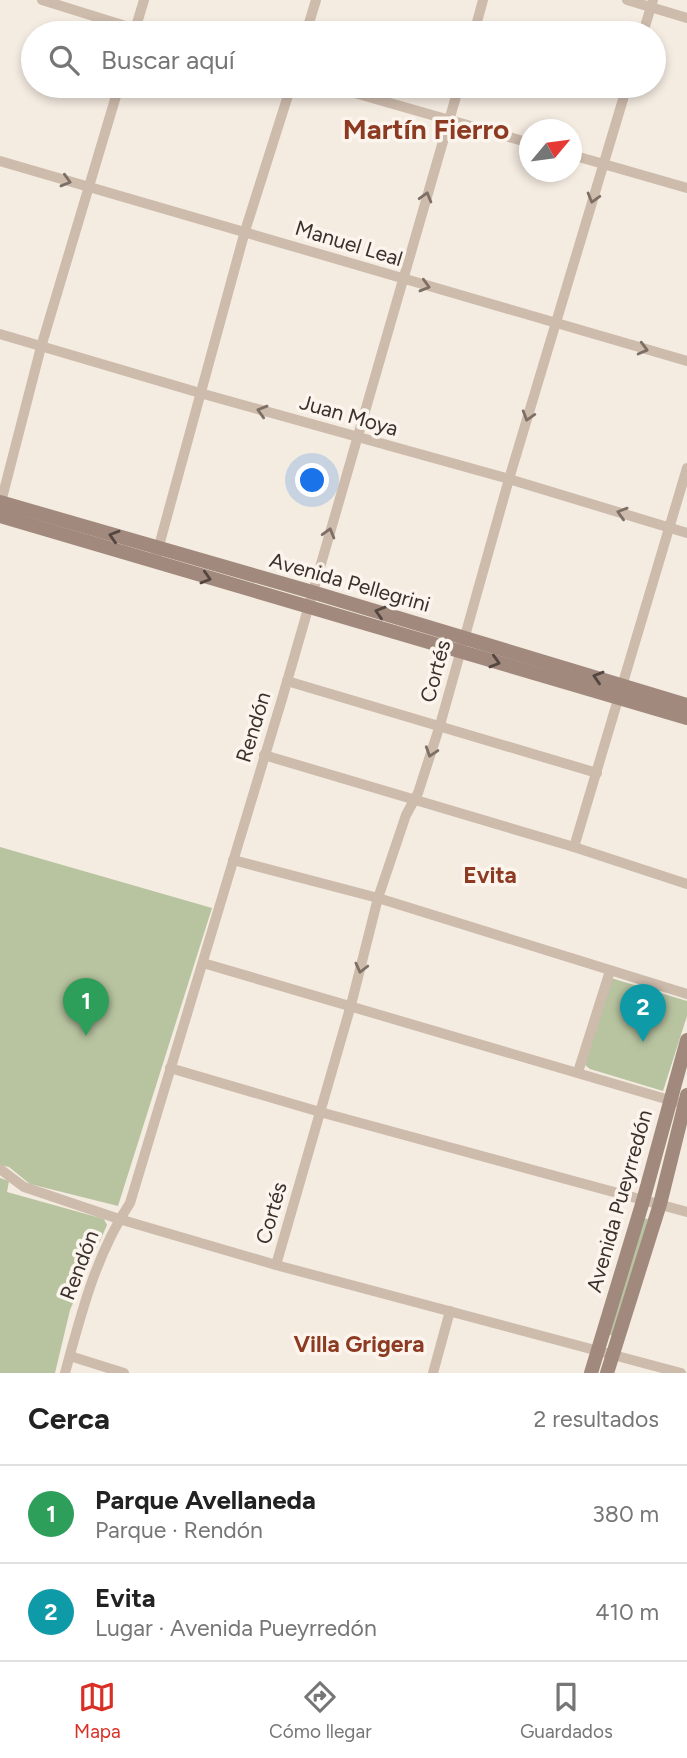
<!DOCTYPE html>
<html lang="es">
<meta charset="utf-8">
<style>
:root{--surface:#fff;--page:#f6f6f6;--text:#222;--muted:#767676;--line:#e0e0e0;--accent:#d93025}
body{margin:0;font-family:Figtree,sans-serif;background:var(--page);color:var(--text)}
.compass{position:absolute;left:519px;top:119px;width:63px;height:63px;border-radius:50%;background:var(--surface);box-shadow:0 4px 10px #0003;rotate:61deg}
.you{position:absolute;left:313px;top:481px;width:24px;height:24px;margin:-18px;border:5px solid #fff;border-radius:50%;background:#1a73e8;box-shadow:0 0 0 10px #1a73e833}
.badge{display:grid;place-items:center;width:46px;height:46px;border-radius:50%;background:var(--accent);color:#fff;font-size:23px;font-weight:700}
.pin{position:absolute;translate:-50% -58px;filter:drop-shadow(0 2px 4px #0008)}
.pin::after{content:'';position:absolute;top:37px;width:24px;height:21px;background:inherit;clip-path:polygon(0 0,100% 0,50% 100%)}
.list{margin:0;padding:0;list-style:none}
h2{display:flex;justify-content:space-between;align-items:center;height:91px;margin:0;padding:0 28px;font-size:30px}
h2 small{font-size:23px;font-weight:400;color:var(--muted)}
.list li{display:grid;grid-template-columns:46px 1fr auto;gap:21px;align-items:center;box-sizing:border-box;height:98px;padding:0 28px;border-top:2px solid var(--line)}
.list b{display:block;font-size:26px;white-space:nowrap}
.list p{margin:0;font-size:23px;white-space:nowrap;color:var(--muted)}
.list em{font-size:23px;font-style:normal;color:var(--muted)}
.icon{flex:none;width:38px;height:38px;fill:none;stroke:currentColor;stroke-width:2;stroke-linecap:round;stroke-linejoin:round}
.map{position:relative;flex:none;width:687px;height:1373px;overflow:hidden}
.search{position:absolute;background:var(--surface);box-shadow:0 4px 10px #0003;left:21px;right:21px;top:21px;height:77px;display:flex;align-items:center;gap:18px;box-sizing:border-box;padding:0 24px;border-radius:38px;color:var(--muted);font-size:26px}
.sheet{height:287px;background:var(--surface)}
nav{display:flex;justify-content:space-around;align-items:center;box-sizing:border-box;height:98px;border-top:2px solid var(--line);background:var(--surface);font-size:19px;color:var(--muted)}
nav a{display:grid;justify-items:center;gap:4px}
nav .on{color:var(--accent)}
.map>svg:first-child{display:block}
</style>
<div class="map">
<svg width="687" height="1373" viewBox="0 0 687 1373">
<rect width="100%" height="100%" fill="#f4ebe1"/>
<!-- green -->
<g fill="#b8c4a0">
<path d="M 0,847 L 212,908 L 118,1206 L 30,1184 L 9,1167 L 0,1165 Z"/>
<path d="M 611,978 L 687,1001 L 687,1016 L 663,1091 L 590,1069 L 585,1065 Z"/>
<path d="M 0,1178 L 9,1181 L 7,1192 L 104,1219 L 107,1225 L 70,1310 L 55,1373 L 0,1373 Z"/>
<path d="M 642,1218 L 648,1219 L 613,1336 L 608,1334 Z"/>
</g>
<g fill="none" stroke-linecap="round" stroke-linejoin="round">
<!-- minor -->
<g stroke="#cdbbac" stroke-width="10">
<path d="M 42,0 L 148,33"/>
<path d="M 627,0 L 687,18"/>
<path d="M 134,33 L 144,0"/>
<path d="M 306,33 L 316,0"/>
<path d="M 474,33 L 483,0"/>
<path d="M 643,33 L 653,0"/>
<path d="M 330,86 L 530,143"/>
<path d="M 572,155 L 687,188"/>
<path d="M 0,161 L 687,361"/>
<path d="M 0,334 L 200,393 L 509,479 L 687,533"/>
<path d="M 0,506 L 41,347 L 119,86"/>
<path d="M 157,553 L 245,231 L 291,86"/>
<path d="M 287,681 L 597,773"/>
<path d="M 264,755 L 574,847 L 687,884"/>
<path d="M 574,847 L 687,468"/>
<path d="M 233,860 L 378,898 L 687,994"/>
<path d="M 203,963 L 676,1102"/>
<path d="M 170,1068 L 320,1112 L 687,1212"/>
<path d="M 578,1072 L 610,971"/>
<path d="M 0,1169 L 24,1187 L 119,1219 L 276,1265 L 681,1373"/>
<path d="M 276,1265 L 351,1005 L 378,898 L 406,815 L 418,793 L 440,725 L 509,479 L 627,86"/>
<path d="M 70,1356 L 124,1373"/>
<path d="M 65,1373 C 81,1314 96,1254 130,1203 L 282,699 L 459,86"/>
<path d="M 433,1373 L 450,1311"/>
</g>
<!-- secondary -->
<g stroke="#a18a7d" stroke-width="14">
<path d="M 0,502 L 312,592 L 687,705"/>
<path d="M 0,516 L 687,718"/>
<path d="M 591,1373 L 643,1201 L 687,1040"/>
<path d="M 607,1373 L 660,1204 L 687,1095"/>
</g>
</g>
<!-- one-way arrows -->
<defs><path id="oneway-chevron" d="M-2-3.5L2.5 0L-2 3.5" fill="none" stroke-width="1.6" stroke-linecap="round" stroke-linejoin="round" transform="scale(1.75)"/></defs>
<g stroke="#7d6f65">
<use href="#oneway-chevron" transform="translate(66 181) rotate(16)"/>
<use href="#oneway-chevron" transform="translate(426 197) rotate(-74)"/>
<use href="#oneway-chevron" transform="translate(593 198) rotate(106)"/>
<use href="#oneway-chevron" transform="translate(425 286) rotate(16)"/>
<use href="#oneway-chevron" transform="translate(643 349) rotate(15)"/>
<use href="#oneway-chevron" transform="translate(262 411) rotate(-164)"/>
<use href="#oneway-chevron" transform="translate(528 416) rotate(107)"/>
<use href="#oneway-chevron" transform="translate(622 513) rotate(-163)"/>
<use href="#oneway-chevron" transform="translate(329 533) rotate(-74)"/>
<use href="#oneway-chevron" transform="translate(431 752) rotate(108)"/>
<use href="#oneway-chevron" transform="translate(361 968) rotate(104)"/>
</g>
<g stroke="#544640">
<use href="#oneway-chevron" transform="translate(114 536) rotate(-163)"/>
<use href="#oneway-chevron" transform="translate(206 578) rotate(16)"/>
<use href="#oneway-chevron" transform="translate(380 612) rotate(-163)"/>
<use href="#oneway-chevron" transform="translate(495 662) rotate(16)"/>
<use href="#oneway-chevron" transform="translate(598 677) rotate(-163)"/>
</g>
<g text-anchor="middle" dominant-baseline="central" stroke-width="7" stroke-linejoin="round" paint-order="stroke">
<!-- street labels -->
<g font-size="21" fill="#3b302b" stroke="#fbf5ee">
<text transform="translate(349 243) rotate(17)">Manuel Leal</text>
<text transform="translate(349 415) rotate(16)">Juan Moya</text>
<text transform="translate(350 582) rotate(16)">Avenida Pellegrini</text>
<text transform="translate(435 671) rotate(-75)">Cortés</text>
<text transform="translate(253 727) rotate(-73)">Rendón</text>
<text transform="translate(619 1201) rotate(-74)">Avenida Pueyrredón</text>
<text transform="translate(271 1213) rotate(-74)">Cortés</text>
<text transform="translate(79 1265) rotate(-69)">Rendón</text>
</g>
<!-- neighbourhood labels -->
<g font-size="23" font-weight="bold" fill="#8c3b22" stroke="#fbf5ee">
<text x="490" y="875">Evita</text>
<text x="359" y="1344">Villa Grigera</text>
</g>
<!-- district labels -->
<g font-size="28" font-weight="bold" fill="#8c3b22" stroke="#fbf5ee">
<text x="426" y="129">Martín Fierro</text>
</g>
</g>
</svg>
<svg class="compass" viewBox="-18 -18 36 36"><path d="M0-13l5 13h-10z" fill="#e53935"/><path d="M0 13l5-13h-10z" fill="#767676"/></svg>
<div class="you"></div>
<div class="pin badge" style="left:86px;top:1036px;background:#2e9e5b">1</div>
<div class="pin badge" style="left:643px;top:1042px;background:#0f9aa8">2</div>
<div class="search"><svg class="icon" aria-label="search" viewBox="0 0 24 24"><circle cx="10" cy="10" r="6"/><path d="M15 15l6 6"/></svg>Buscar aquí</div>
</div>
<section class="sheet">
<h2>Cerca<small>2 resultados</small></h2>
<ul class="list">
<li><span class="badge" style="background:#2e9e5b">1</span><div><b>Parque Avellaneda</b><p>Parque · Rendón</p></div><em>380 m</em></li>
<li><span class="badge" style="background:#0f9aa8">2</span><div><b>Evita</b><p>Lugar · Avenida Pueyrredón</p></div><em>410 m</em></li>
</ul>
</section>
<nav>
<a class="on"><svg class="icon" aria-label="map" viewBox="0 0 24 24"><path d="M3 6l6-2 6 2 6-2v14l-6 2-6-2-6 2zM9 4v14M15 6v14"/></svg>Mapa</a>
<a><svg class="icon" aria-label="directions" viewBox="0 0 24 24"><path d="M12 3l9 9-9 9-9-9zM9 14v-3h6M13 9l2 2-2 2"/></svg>Cómo llegar</a>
<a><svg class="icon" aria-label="saved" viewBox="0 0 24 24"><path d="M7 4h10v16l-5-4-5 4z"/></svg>Guardados</a>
</nav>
